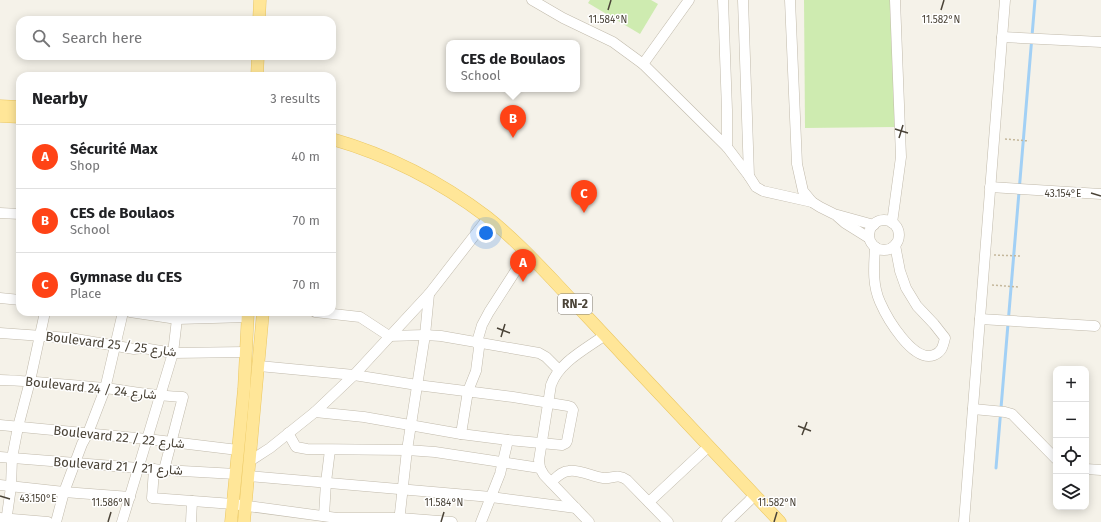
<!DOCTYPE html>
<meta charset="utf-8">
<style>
:root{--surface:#fff;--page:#f6f6f6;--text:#202124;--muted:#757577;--line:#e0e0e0;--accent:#ff4316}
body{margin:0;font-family:"Fira Sans",Vazirmatn,sans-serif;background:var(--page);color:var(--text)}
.controls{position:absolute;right:12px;bottom:12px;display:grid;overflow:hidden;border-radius:8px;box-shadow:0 2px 10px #0003}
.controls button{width:36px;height:36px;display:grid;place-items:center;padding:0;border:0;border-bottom:1px solid var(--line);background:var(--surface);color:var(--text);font:20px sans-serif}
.you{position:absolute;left:486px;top:233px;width:14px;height:14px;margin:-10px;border:3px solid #fff;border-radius:50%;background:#1a73e8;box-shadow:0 0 0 6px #1a73e833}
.badge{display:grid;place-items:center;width:26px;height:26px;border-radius:50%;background:var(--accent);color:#fff;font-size:13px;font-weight:700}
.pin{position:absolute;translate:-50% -33px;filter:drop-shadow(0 1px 2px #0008)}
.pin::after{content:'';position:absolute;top:21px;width:14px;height:12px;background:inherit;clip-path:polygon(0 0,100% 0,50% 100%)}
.popup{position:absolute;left:446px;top:40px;width:134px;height:52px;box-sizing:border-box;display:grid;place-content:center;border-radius:8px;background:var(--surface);filter:drop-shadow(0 1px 3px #0005);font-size:13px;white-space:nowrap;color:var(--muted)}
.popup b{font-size:15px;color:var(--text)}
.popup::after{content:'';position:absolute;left:50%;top:100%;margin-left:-8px;border:8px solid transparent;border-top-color:var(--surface)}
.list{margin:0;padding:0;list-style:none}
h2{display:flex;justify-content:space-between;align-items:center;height:52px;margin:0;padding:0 16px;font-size:17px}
h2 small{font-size:13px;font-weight:400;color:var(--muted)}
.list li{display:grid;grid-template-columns:26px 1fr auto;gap:12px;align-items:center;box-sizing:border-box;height:64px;padding:0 16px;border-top:1px solid var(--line)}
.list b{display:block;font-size:15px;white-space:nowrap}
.list p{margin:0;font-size:13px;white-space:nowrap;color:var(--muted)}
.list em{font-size:13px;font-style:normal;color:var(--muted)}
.icon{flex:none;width:22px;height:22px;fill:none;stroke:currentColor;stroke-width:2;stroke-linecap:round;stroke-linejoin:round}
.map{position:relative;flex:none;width:1101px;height:522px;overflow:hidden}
.search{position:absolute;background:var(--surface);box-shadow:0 2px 10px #0003;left:16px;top:16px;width:320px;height:44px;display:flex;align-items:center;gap:10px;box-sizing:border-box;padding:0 14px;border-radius:12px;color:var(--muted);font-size:15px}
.panel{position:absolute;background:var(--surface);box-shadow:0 2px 10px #0003;left:16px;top:72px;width:320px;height:244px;border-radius:12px}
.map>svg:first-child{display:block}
</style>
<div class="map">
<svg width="1101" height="522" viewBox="0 0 1101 522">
<rect width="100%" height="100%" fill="#f5f2e9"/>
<!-- grass -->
<g fill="#ceebb0">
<path d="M 590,0 L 651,0 L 658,4 L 640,34 L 588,3 Z"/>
<path d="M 804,0 L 893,0 L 895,127 L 805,128 Z"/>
</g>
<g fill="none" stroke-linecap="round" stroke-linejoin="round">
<!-- stream -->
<path stroke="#a2d0f5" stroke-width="3" d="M 996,468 L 1035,0"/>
<defs>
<g id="minor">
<path d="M 532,0 L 563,18 L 613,42 L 643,64 L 727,147"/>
<path d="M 723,0 L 727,110 L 727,147 L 749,176"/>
<path d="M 743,0 L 749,176 L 756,187 L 763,191 L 812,202"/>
<path d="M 790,0 L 797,164 L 803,191 L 812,202 L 820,207 L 834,214 L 874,225"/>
<path d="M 1002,37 L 1101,42"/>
<path d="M 643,64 L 689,0"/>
<path d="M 990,187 L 1101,194"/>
<path d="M 0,213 L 20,214"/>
<path d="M 837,216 L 845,223 L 869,238"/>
<circle cx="884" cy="235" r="15"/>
<path d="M 892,223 L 901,157 L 895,0"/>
<path d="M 875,247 C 874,266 872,284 880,302 C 887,318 913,363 934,355 C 942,352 943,346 945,338 L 934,324 L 917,306 L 906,288 L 900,271 L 895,245"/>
<path d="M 0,298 L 20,300"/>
<path d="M 130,312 L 177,319 L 248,317"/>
<path d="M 315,312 L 360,317 L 389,336 L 425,335 L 441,336 L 539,353 L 546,357 L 559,370"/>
<path d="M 980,319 L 1095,326"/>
<path d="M 0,333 L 70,338 L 134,349 L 143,348 L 173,353 L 246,352"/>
<path d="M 259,366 L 354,375 L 417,385 L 513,397 L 568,406 L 571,407 L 573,410 L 567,441 L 566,443 L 562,445 L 508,440 L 461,434 L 364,417 L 315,412"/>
<path d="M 0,380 C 35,381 69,385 104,388 C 130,391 156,396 183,397 L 164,470"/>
<path d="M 973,409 L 1005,412 L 1012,414 L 1056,459"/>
<path d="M 0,425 L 147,439 L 238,450"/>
<path d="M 288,433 L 296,447 L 307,449 L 407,450 L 435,452 L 540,468"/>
<path d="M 461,434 L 468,391 L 476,371 L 479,348 L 477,342 L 482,325 L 489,312 L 527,253"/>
<path d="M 0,457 L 164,470 L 236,474"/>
<path d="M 250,461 L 270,448 L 315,412 L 354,375 L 429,294 L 488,218"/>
<path d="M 154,469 L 152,498 L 233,504 L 337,518 L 400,518 L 452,522"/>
<path d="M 1086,469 L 1101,470"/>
<path d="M 249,476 L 491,497 L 576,508"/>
<path d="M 551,482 C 557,477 562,471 569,471 C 579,469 593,477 603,478 C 613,479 617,473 627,480 L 668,522"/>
<path d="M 0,485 L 64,492 L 130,497"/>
<path d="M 649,502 L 709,446"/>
<path d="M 324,516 L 326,482 L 330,450"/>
<path d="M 0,518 L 48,522"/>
<path d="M 6,522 L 11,487 L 12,458 L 18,427 L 30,381 L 45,312"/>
<path d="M 56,522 L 64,492 L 82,444 L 88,433 L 105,389 L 123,312"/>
<path d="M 122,522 L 173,353 L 177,319"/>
<path d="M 191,522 L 192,501"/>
<path d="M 399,522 L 407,450 L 425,335 L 429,294"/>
<path d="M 481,522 L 500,474 L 508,440"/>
<path d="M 589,522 L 544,475 L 540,468 L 539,460 L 551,385 C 559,362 586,349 605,335"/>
<path d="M 727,522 L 749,501 L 754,495"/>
<path d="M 964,522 L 1005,0"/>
</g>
<g id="major">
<path d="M 259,20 L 260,0"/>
<path d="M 257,76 L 258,56"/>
<path d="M 0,106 L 20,107"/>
<path d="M 0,116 L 20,117"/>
<path d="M 332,139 C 388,155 441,182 487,217 C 511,236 532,258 553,280 C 576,305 600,330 623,355 C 675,410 727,466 780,522"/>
<path d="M 231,522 L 244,389 L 248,312"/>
<path d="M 244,522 L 263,312"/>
</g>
</defs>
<!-- minor casing -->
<use href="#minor" stroke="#c1baab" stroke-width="11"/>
<!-- major casing -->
<use href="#major" stroke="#ebc761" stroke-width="13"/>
<!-- path -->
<g stroke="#c4b79b" stroke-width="1.5" stroke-dasharray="2 2" stroke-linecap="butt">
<path d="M 1005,139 L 1029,141"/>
<path d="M 994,255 L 1020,256"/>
<path d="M 992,285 L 1018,287"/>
</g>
<!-- minor -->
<use href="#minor" stroke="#fff" stroke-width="10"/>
<!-- major -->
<use href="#major" stroke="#ffe698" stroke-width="12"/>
</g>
<!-- ticks -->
<path fill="none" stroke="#4a4337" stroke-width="1.5" d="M 608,10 L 611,0M 941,10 L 944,0M 895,129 L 908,133M 899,138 L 903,125M 1091,193 L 1101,196M 497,328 L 510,333M 501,337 L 505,324M 798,426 L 811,431M 802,435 L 807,422M 0,496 L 10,499M 108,522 L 111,512M 441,522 L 444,512M 774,522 L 777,512"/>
<g text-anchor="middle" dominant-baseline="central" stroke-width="3" stroke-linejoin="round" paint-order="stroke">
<!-- shield labels -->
<rect fill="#fff" stroke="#807b73" stroke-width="1" x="558" y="294" width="34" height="20" rx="3"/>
<g font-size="12" font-weight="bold" fill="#4a4337">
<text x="575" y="304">RN-2</text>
</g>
<!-- street labels -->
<g font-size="13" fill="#4a4337" stroke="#fff">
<text transform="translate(111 344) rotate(7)">Boulevard 25 / شارع 25</text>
<text transform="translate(91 388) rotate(6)">Boulevard 24 / شارع 24</text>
<text transform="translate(119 437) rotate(6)">Boulevard 22 / شارع 22</text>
<text transform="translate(118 466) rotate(4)">Boulevard 21 / شارع 21</text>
</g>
</g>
<g font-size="10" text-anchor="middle" fill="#4a4337" stroke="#fff" stroke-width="3" stroke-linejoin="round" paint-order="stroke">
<text x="608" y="23">11.584°N</text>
<text x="941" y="23">11.582°N</text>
<text x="1063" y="197">43.154°E</text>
<text x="38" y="502">43.150°E</text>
<text x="111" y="506">11.586°N</text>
<text x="444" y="506">11.584°N</text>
<text x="777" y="506">11.582°N</text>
</g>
</svg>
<div class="controls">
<button>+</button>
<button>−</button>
<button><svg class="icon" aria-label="locate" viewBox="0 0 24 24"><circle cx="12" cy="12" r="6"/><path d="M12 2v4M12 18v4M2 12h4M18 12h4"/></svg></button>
<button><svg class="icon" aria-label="layers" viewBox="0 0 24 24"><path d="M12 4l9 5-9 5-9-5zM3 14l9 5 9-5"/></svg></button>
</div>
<div class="you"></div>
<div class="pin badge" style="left:523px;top:282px">A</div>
<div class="pin badge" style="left:513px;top:138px">B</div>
<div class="popup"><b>CES de Boulaos</b>School</div>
<div class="pin badge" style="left:584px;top:213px">C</div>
<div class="search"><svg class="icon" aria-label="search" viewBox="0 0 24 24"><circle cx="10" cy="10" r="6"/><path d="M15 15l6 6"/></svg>Search here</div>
<section class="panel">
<h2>Nearby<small>3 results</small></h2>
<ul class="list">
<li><span class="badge">A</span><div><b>Sécurité Max</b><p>Shop</p></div><em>40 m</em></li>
<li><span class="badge">B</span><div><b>CES de Boulaos</b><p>School</p></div><em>70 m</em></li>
<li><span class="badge">C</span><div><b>Gymnase du CES</b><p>Place</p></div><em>70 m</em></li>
</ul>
</section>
</div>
